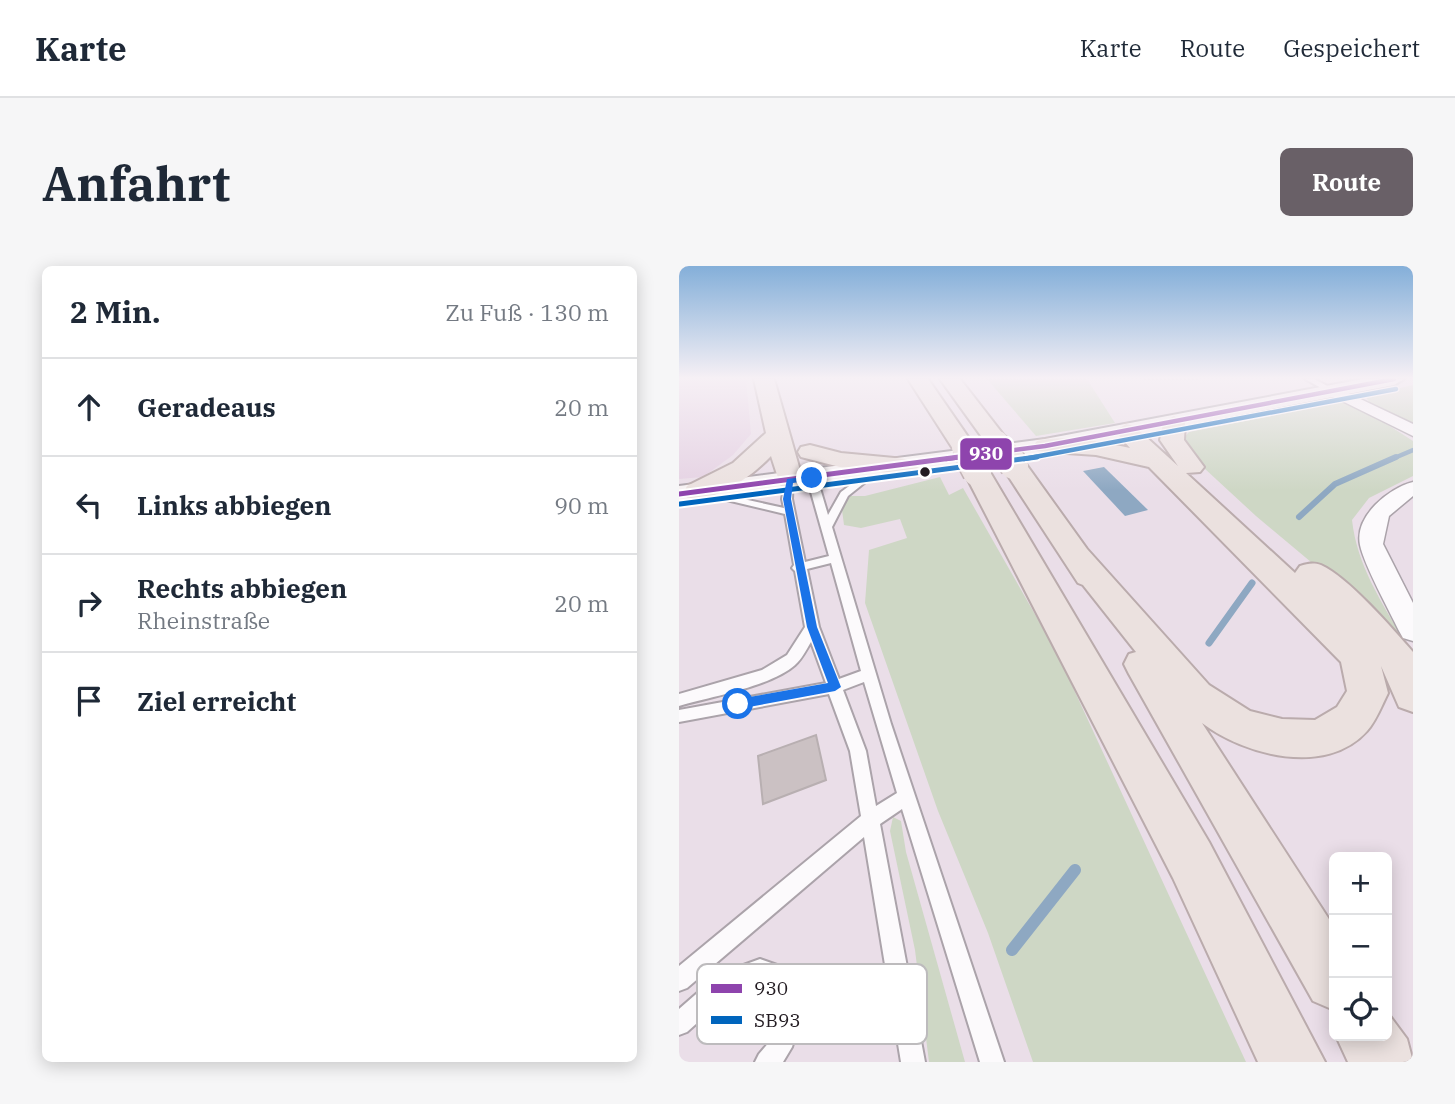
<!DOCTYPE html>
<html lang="de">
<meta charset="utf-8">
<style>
:root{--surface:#fff;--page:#f6f6f7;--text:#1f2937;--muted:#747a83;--line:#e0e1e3;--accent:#696067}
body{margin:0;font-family:"IBM Plex Serif",serif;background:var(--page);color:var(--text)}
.controls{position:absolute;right:21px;bottom:21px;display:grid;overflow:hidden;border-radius:10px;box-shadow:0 4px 18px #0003}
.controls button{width:63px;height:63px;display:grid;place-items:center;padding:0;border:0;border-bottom:2px solid var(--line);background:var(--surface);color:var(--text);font:35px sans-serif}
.stop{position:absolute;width:21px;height:21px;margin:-16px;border:5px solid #1a73e8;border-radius:50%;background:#fff}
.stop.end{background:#1a73e8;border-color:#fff;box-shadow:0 2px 7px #0008}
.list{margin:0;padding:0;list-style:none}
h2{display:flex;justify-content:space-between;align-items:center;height:91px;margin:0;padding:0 28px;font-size:30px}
h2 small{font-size:23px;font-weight:400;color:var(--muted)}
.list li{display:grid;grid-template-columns:46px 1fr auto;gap:21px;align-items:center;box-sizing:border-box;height:98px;padding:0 28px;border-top:2px solid var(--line)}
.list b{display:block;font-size:26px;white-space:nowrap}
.list p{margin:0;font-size:23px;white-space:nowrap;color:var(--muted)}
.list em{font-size:23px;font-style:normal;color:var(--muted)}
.icon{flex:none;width:38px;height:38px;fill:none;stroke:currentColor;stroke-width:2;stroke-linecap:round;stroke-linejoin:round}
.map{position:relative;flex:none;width:734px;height:796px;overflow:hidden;border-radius:10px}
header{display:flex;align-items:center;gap:42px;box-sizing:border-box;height:98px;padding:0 35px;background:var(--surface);border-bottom:2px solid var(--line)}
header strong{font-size:33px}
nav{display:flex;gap:38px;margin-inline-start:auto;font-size:24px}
.intro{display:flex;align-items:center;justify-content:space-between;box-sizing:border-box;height:168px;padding:0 42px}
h1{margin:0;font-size:49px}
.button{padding:18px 32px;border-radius:10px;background:var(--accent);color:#fff;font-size:24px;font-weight:700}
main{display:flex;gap:42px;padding:0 42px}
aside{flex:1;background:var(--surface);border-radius:10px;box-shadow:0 4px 18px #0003}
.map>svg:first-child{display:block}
</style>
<header>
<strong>Karte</strong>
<nav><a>Karte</a><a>Route</a><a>Gespeichert</a></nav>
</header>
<div class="intro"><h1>Anfahrt</h1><a class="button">Route</a></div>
<main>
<aside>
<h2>2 Min.<small>Zu Fuß · 130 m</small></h2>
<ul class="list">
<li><svg class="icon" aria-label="ahead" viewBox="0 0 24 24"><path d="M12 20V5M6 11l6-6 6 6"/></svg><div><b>Geradeaus</b></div><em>20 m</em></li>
<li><svg class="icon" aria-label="left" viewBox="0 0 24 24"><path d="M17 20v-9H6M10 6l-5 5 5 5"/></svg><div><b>Links abbiegen</b></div><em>90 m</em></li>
<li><svg class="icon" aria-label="right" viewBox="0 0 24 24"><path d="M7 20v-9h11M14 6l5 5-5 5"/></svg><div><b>Rechts abbiegen</b><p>Rheinstraße</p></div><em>20 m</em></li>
<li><svg class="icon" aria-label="arrive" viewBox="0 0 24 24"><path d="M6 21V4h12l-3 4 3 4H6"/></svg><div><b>Ziel erreicht</b></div></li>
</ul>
</aside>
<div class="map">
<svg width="734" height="796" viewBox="0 0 734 796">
<rect width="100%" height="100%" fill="#eadee8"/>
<!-- built -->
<path fill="#e5d2e3" d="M 0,113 L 67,113 L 72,168 L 54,189 L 24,211 L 0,213 Z"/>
<!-- green -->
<g fill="#ced7c5">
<path d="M 308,113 L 408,113 L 436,157 L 357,170 Z"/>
<path d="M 734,119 L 734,157 L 691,137 L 686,130 Z"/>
<path d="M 664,136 L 692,148 L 734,175 L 734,210 L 690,232 L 673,254 C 678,299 702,335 724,373 L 577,250 L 499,178 L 510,166 Z"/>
<path d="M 261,211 L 270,229 L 284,222 L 378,387 L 567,796 L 354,796 L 309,667 L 259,545 L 186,337 L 190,284 L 228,272 L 221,253 L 182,262 L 165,259 L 163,244 L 168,230 L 186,230 Z"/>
<path d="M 214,551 L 222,555 L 227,586 L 286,796 L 250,796 L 236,684 L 211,565 Z"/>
</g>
<!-- water -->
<path fill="#8ea8c2" d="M 425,201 L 469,244 L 446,250 L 404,205 Z"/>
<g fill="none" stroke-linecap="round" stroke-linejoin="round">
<!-- stream-far3 -->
<path stroke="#8ea8c2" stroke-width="4.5" d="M 713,193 L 734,184"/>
<!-- stream-far2 -->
<path stroke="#8ea8c2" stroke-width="6" d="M 620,251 L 656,218 L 717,191"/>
<!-- stream-far1 -->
<path stroke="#8ea8c2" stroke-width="7" d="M 530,377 L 573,317"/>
<!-- stream -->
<path stroke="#8ea8c2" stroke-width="12" d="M 333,684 L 396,604"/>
</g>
<!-- building -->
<path fill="#cbc1c3" stroke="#b8afb1" stroke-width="2" d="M 137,469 L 147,514 L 84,538 L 79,490 Z"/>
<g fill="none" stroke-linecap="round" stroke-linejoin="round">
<defs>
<g id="lane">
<path d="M 626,113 L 635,113 L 658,125 L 651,127 Z"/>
<path d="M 196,201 L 199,202 L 199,206 L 169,230 L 153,261 L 212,458 L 325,796 L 301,796 L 223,543 L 201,558 L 246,796 L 222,796 L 185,571 L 8,722 L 0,725 L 0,700 L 182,550 L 171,485 L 150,428 L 0,456 L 0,444 L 147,417 L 132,376 C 127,384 123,393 116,399 C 93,420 31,431 0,440 L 0,428 L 83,404 L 108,389 L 126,361 L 116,305 L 113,302 L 115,299 L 106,248 L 18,227 L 23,224 L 105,242 L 103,233 L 106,215 L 114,213 L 113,233 L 126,296 L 150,290 L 128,212 L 130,210 L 138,212 L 149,249 L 162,226 ZM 152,297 L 182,405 L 160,413 L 140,361 L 128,303 ZM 185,416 L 218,527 L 197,540 L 187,485 L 164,424 Z"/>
<path d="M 81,693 L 115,705 L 126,738 L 113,781 L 104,796 L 76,796 L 80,788 L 92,774 L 104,738 L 99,721 L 81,715 L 55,724 L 8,766 L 0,769 L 0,743 L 40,708 Z"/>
</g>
<g id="street">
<path d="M 654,120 L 734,158 L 734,170 L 649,128 L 646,125 Z"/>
<path d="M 734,216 L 734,230 L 710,250 L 704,278 L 734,337 L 734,375 L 724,372 L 720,365 C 710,344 685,299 681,279 C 675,250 710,222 734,216 Z"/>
</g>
<path id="secondary" d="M 684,113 L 725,113 L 715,119 L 366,187 L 0,236 L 0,220 L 366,173 Z"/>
<g id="highway">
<path d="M 75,113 L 95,113 L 124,215 L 120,221 L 102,221 L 92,190 C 74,209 36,238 8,232 L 5,226 L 8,220 L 54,197 L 87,167 Z"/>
<path d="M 229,113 L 249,113 L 296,181 L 292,186 L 276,186 Z"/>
<path d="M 261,113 L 281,113 L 330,176 L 326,181 L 310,181 Z"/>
<path d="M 495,150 L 506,157 L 505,174 L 525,201 L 521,206 L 507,207 L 616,307 L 621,300 C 628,298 634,296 642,299 C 669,311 714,363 734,386 L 734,446 L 720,441 L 702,400 L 709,427 C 703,439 697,455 688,465 C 647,511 565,489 523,457 L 655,661 L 655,744 L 634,735 L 450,408 L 445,398 L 450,388 L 457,386 L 404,319 L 399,317 L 322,199 L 326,194 L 344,194 L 408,283 L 530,419 L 571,445 L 603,453 L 636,454 L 658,441 L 668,425 L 662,396 L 470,201 L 417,189 L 358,185 L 354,180 L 358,175 C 387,168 422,176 451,182 L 436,165 L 447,158 L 455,160 L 499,200 L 481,174 L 484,157 Z"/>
<path d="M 131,179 L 162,187 L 226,193 L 235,196 L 239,201 L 235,206 L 226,209 L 161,201 L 122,191 L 119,186 L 122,181 Z"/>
<path d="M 298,198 L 307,201 L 311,206 L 530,576 L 646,796 L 579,796 L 494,612 L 285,206 L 289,201 Z"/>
<path d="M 708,746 L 728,773 L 734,796 L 669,796 L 657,770 L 708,770 Z"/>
</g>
</defs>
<!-- lane casing -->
<use href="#lane" stroke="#aba3aa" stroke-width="4"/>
<!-- street casing -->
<use href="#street" stroke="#aba3aa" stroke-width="3"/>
<!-- secondary casing -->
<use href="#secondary" stroke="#aba3aa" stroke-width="4"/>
<!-- highway casing -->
<use href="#highway" stroke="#baabac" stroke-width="4"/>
<!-- path -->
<path stroke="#c7c2c6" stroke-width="2.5" stroke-dasharray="2 2" stroke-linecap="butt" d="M 465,113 L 520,113"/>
<!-- lane -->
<use href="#lane" fill="#fcfafc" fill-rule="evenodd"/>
<!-- street -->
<use href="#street" fill="#fcfafc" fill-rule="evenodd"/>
<!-- secondary -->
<use href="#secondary" fill="#f7f2f3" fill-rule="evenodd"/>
<!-- highway -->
<use href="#highway" fill="#ebe1df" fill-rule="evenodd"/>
<defs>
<g id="highway-bridge-far1">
<path d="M 318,176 L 331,193"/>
<path d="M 284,181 L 291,193"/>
</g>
<g id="highway-bridge">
<path d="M 290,191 L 298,206"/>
<path d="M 329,191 L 335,199"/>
</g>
</defs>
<!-- highway-bridge-far1 casing -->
<use href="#highway-bridge-far1" stroke="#baabac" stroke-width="24" stroke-linecap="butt"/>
<!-- highway-bridge casing -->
<use href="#highway-bridge" stroke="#baabac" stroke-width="31" stroke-linecap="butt"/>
<!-- highway-bridge-far1 -->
<use href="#highway-bridge-far1" stroke="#ebe1df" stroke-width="22"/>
<!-- highway-bridge -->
<use href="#highway-bridge" stroke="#ebe1df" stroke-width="28"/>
<defs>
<path id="bus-1-far1" d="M 267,193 L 366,180 L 715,113"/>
<path id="bus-1" d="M 0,228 L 280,191"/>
<path id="bus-2-far1" d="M 345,193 L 717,123"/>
<path id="bus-2" d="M 1,238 L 358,191"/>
</defs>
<!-- bus-1-far1 casing -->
<use href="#bus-1-far1" stroke="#fff" stroke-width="7"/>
<!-- bus-1 casing -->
<use href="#bus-1" stroke="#fff" stroke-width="9"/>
<!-- bus-2-far1 casing -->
<use href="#bus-2-far1" stroke="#fff" stroke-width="7"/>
<!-- bus-2 casing -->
<use href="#bus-2" stroke="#fff" stroke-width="9"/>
<!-- bus-1-far1 -->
<use href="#bus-1-far1" stroke="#8e44ad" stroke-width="4.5"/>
<!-- bus-1 -->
<use href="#bus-1" stroke="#8e44ad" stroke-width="5"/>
<!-- bus-2-far1 -->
<use href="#bus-2-far1" stroke="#0065bd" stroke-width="4.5"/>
<!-- bus-2 -->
<use href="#bus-2" stroke="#0065bd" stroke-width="5"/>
</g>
<!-- sky -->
<linearGradient id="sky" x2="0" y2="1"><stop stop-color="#84afd9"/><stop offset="0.5" stop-color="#f6f0f5"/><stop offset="1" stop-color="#f6f0f5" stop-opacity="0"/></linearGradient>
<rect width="734" height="224" fill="url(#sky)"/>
<!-- route -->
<path fill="#1a73e8" d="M 133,210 L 136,214 L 114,217 L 112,233 L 138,361 L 162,421 L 156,425 L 59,443 L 53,438 L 59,433 L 149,417 L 128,361 L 104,233 L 108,213 Z"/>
<!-- markers -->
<circle fill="#231c22" stroke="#fff" stroke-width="2.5" cx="246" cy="206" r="6"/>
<!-- legend -->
<rect x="18" y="698" width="230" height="80" rx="10" fill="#fff" stroke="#bdbbbd" stroke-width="2"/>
<rect x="32" y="718" width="31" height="9" fill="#8e44ad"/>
<rect x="32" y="750" width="31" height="8" fill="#0065bd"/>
<g font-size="19" fill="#231c22">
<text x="75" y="729">930</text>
<text x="75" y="761">SB93</text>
</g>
<rect stroke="#fff" stroke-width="2.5" x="280" y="171" width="54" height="34" rx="7" fill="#8e44ad"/>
<g font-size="19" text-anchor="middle" font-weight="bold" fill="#fff">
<text x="307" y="194">930</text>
</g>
</svg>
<div class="controls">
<button>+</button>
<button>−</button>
<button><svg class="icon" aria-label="locate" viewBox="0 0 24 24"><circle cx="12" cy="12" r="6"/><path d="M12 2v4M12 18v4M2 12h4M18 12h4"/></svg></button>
</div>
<div class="stop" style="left:59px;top:438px"></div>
<div class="stop end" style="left:133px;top:212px"></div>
</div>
</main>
